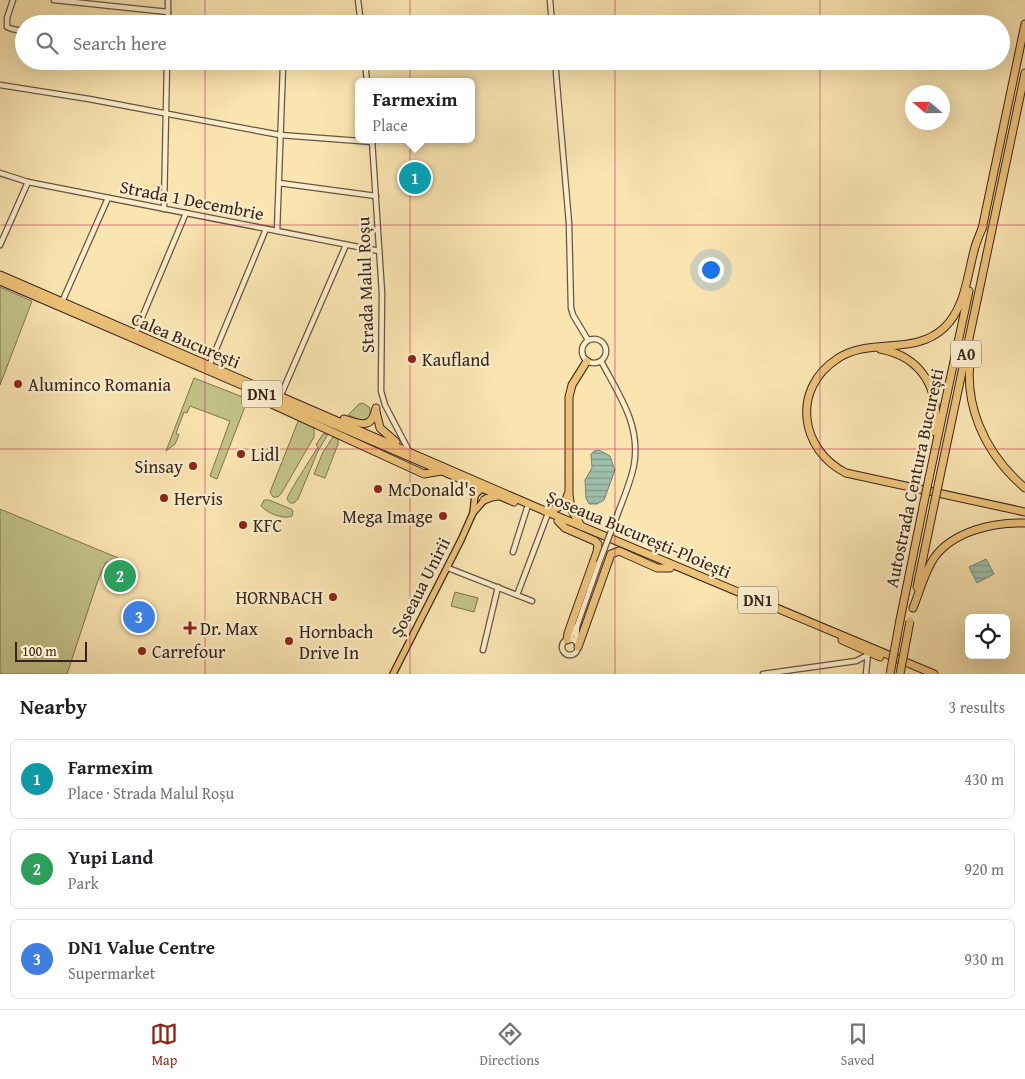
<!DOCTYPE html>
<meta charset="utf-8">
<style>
:root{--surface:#fff;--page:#f2f2f2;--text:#202124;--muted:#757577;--line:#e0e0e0;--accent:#8f2418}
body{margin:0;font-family:"Gentium Book Plus",serif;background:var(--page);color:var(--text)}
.controls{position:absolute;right:15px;bottom:15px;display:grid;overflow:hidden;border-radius:8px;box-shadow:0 5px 20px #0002}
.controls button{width:45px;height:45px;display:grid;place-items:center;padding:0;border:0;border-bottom:1px solid var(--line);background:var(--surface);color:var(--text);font:25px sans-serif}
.compass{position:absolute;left:905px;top:85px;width:45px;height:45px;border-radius:50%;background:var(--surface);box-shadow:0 5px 20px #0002;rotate:290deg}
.scale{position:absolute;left:15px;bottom:12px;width:72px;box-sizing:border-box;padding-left:5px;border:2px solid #35251e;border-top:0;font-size:14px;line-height:18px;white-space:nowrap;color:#35251e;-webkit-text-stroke:4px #fceecc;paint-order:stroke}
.you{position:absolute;left:710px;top:269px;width:18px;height:18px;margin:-12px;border:4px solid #fff;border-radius:50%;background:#1a73e8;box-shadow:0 0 0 8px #1a73e833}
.badge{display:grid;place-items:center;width:32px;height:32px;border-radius:50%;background:var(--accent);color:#fff;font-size:16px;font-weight:700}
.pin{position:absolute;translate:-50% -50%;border:2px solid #fff;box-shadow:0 1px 5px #0006}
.popup{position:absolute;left:355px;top:78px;width:120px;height:65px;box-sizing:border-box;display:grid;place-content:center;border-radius:8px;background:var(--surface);filter:drop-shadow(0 1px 4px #0005);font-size:16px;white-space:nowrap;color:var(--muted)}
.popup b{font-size:19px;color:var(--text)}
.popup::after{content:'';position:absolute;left:50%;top:100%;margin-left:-10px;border:10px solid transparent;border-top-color:var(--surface)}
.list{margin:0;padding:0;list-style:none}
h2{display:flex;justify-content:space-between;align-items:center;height:65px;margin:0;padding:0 20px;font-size:21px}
h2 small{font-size:16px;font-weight:400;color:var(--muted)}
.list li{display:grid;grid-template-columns:32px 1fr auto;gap:15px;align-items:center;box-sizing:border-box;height:80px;margin:0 10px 10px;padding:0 10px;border:1px solid var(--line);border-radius:8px}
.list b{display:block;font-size:19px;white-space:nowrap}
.list p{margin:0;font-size:16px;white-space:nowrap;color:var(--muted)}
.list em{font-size:16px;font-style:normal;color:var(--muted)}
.icon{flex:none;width:28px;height:28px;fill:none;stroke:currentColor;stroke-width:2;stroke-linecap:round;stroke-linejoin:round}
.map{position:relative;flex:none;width:1025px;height:674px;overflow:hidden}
.search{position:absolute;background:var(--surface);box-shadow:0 5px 20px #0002;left:15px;right:15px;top:15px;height:55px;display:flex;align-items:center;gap:12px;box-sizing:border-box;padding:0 18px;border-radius:28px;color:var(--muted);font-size:19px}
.sheet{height:335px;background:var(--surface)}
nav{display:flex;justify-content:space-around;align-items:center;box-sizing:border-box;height:70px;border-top:1px solid var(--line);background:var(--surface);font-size:14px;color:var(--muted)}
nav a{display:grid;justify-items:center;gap:2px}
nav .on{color:var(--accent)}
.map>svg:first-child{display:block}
</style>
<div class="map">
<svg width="1025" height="674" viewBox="0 0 1025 674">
<defs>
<pattern id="water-rules" width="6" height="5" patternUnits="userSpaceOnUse" patternTransform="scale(1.25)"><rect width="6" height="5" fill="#9ebfac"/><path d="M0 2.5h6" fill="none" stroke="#829b8b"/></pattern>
</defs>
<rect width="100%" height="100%" fill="#fae5b1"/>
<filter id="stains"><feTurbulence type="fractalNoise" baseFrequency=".004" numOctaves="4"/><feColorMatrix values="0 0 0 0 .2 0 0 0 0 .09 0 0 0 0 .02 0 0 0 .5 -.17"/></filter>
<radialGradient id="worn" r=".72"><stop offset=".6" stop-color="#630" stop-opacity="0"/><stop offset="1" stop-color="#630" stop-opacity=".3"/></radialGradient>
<!-- green -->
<g fill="#c2c388" stroke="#7c7453">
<path d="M 0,287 L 32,301 L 0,385 Z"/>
<path d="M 194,378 L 248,399 L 217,479 L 210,476 L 230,421 L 190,406 L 187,413 L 184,412 L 176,433 L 179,435 L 175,444 L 166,451 Z"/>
<path d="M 363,403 L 370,408 L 370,416 L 368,419 L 361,420 L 348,415 L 359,404 Z"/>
<path d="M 299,419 L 314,427 L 314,437 L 281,494 L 278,497 L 273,497 L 270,492 Z"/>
<path d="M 323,434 L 328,434 L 318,451 L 298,499 L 294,503 L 290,503 L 287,499 C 287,495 313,455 318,447 L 316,445 Z"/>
<path d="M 333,437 L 338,438 L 338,444 L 325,478 L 314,474 L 323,452 Z"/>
<path d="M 264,500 L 269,500 L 291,509 L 293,511 L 292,516 C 284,520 267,513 261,506 Z"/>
<path d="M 0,509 L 123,560 L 122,564 L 106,562 L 97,583 L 67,674 L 0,674 Z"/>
<path d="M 455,592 L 478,598 L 474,612 L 451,606 Z"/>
</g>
<!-- water -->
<g fill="url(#water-rules)" stroke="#748173">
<path d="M 599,450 L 610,456 L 615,470 L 604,500 L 597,504 L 589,504 L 586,498 L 585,480 L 592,468 L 591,454 L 594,451 Z"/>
<path d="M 986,559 L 994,574 L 977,583 L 969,567 Z"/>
</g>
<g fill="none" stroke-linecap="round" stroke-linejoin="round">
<defs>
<g id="minor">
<path d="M 13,0 L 7,18 L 7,27 L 12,29 L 24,31"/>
<path d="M 54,0 L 168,12"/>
<path d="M 358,0 L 361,24"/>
<path d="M 550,0 L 552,24"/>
<path d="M 168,24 L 168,0"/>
<path d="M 365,61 L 367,82"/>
<path d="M 555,61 L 569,223 L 571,308 L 573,315 L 588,340"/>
<path d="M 0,85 L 89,99 L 280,135 L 373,142"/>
<path d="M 372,140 L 382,293 L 381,391 L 385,405 L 409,451"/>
<path d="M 0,173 L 28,182 L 379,251"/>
<path d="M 279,183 L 376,196"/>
<path d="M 164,209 L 167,61"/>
<path d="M 277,231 L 283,66"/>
<path d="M 0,245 L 28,182"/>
<path d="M 62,302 L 108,198"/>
<path d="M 135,334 L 186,213"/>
<circle cx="594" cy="351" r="12"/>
<path d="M 183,343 L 213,355"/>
<path d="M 601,361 C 619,395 641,425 634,465 C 631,481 624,497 618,513"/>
<path d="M 209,366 L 266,229"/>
<path d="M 280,397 L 346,245"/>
<path d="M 513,552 L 527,508"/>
<path d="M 448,568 L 532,601"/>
<path d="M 517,595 L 547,516"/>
<circle cx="570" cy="647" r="8"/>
<path d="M 570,640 L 574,629 L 577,626 L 599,563"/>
<path d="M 576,642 L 577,626"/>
<path d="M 483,650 L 498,587"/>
<path d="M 763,674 L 856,661 L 868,655"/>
<path d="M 866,674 L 868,653"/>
</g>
<g id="major">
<path d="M 473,513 L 486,498"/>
<path d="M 393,674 L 461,540 L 473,513 L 475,495 L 485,486"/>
</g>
<g id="highway">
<path d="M 983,226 C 980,234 976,242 974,251 C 967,277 965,308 944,328 C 914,356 869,337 837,359 C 791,389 800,450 846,473 L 1025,512"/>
<path d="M 982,229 L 1025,24"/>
<path d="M 0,275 L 545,511 L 934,674"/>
<path d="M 0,281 L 514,502"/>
<path d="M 972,348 C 961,402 984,453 1025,488"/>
<path d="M 880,349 C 923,357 940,390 935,432"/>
<path d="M 254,396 L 424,474 L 441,471"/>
<path d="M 376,411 L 380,428 L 396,442"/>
<path d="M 344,419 C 360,424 372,430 376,408"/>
<path d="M 929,478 L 969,291"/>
<path d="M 939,481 L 1025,73"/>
<path d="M 470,484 L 474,490 L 475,495"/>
<path d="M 484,500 L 492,497 L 498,496"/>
<path d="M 545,511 C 557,510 565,506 568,494"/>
<path d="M 558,521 L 565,528 L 595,541 L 598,544 L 597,552 L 568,633 L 567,640"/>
<path d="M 581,526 L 571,509 L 569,494 L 569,397 L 572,385 L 587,361"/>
<path d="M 917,587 L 934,505"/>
<path d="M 913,608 C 920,591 924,573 934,558 C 953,531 994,522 1025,523"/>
<path d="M 900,620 L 924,502"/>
<path d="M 842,640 L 880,657"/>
<path d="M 578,647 L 611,554 L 619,551 L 657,568 L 670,568"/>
</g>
</defs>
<!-- minor casing -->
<use href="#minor" stroke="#665543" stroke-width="7"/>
<!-- major casing -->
<use href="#major" stroke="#35251e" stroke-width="8"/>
<!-- highway casing -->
<use href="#highway" stroke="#35251e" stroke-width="9"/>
<!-- minor -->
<use href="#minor" stroke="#fceecc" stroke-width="4.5"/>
<!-- major -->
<use href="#major" stroke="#edc278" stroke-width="5.5"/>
<!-- highway -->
<use href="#highway" stroke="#edc278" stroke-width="7"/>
<defs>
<path id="minor-bridge" d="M 599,563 L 618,513"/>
<g id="highway-bridge">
<path d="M 924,502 L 929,478"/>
<path d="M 934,505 L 939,481"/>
<path d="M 890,674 L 900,620"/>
<path d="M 900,674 L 910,621"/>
</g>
</defs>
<!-- minor-bridge casing -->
<use href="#minor-bridge" stroke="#665543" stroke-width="7" stroke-linecap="butt"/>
<!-- highway-bridge casing -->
<use href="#highway-bridge" stroke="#35251e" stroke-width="9" stroke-linecap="butt"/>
<!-- minor-bridge -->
<use href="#minor-bridge" stroke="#fceecc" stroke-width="4.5"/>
<!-- highway-bridge -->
<use href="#highway-bridge" stroke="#edc278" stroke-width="7"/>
</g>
<!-- grid -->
<path fill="none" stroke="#c2185b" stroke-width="1" stroke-opacity="0.55" d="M 205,0 L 205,24M 410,0 L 410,24M 615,0 L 615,24M 820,0 L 820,24M 205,61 L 205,674M 410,61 L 410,674M 615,61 L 615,674M 820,61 L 820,674M 0,225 L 1025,225M 0,449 L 1025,449"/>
<!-- markers -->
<g fill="#8f2418" stroke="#fceecc" stroke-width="2">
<circle cx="412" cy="359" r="5"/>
<circle cx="18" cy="384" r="5"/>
<circle cx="241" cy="454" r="5"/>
<circle cx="193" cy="466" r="5"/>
<circle cx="378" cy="489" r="5"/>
<circle cx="164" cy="498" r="5"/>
<circle cx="443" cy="516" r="5"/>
<circle cx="243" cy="525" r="5"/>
<circle cx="333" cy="597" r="5"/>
<path d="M187.5 620.5h5v5h5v5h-5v5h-5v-5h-5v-5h5z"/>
<circle cx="289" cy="641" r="5"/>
<circle cx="142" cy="651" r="5"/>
</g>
<g text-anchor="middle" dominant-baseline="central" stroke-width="4.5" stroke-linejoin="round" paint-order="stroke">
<!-- shield labels -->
<g fill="#fceecc" stroke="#716152" stroke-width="1">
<rect x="951" y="340.5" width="30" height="27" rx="4"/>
<rect x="242" y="380.5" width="40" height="27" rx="4"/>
<rect x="738" y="586.5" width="40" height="27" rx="4"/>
</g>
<g font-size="16" font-weight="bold" fill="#35251e">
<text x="966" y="354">A0</text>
<text x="262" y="394">DN1</text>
<text x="758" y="600">DN1</text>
</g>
<!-- street labels -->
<g font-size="18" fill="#35251e" stroke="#fceecc">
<text transform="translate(192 200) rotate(11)">Strada 1 Decembrie</text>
<text transform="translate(365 285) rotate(-92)">Strada Malul Roșu</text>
<text transform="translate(186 340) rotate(23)">Calea București</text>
<text transform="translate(914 478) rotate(-78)">Autostrada Centura București</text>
<text transform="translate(639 534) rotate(23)">Șoseaua București-Ploiești</text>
<text transform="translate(420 587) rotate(-63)">Șoseaua Unirii</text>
</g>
<!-- poi labels -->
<g font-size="18" fill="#35251e" stroke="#fceecc" text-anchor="start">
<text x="422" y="359">Kaufland</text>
<text x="28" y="384">Aluminco Romania</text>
<text x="251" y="454">Lidl</text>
<text x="183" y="466" text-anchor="end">Sinsay</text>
<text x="388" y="489">McDonald's</text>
<text x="174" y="498">Hervis</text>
<text x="433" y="516" text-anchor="end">Mega Image</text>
<text x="253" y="525">KFC</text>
<text x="323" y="597" text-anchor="end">HORNBACH</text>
<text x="200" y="628">Dr. Max</text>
<text x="299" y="631">Hornbach<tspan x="299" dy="21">Drive In</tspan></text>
<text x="152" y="651">Carrefour</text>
</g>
</g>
<rect width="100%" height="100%" filter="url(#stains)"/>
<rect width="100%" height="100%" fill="url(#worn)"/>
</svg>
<div class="controls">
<button><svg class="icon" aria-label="locate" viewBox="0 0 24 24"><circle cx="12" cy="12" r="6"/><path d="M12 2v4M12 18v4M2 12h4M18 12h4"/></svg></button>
</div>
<svg class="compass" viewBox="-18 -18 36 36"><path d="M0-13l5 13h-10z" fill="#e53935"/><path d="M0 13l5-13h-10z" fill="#757577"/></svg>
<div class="scale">100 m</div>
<div class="you"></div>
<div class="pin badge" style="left:415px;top:178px;background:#0f9aa8">1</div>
<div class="popup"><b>Farmexim</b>Place</div>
<div class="pin badge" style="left:120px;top:576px;background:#2e9e5b">2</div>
<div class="pin badge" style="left:139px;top:617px;background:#3f7fe0">3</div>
<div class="search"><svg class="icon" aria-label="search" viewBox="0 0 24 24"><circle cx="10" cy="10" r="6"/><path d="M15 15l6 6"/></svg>Search here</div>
</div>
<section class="sheet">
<h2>Nearby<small>3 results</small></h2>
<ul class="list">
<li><span class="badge" style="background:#0f9aa8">1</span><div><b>Farmexim</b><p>Place · Strada Malul Roșu</p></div><em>430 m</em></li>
<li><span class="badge" style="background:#2e9e5b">2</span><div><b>Yupi Land</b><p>Park</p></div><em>920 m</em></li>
<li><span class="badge" style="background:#3f7fe0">3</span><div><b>DN1 Value Centre</b><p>Supermarket</p></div><em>930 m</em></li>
</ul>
</section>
<nav>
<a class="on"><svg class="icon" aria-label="map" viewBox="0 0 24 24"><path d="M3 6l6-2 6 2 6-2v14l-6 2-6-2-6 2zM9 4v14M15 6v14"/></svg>Map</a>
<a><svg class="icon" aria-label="directions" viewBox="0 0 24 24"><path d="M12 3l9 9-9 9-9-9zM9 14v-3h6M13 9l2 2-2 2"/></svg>Directions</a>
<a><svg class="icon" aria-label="saved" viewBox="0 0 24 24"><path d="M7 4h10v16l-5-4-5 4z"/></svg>Saved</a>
</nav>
